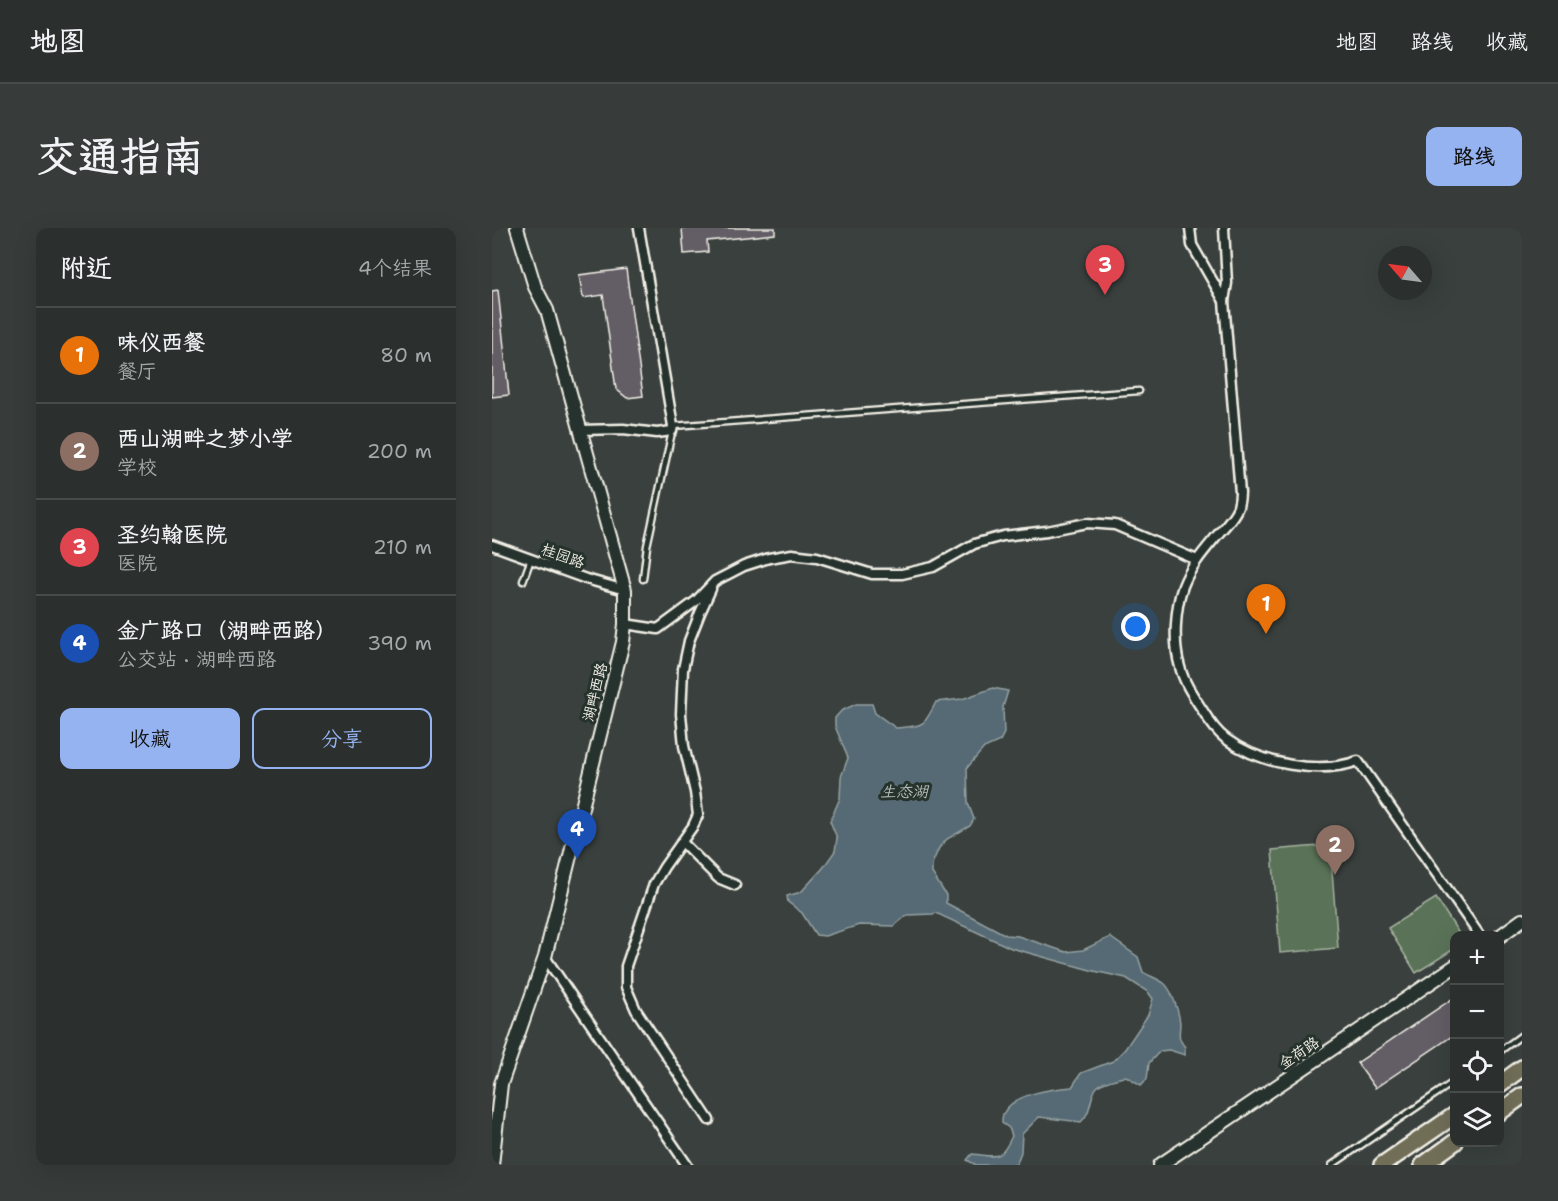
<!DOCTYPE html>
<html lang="zh">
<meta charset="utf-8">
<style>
:root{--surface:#2b302e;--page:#373c3a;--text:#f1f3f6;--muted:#a6a9aa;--line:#474b4a;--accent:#95b2f1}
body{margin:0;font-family:"Shantell Sans","LXGW WenKai TC",sans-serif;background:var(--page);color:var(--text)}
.controls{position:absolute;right:18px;bottom:18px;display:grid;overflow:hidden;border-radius:12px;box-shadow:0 6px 24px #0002}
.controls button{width:54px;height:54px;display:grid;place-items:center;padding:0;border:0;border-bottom:2px solid var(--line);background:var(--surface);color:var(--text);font:30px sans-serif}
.compass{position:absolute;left:886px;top:18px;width:54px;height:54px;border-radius:50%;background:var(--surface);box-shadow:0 6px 24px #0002;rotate:298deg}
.you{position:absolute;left:644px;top:399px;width:21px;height:21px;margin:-15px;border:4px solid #fff;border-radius:50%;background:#1a73e8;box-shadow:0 0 0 9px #1a73e833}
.badge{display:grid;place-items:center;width:39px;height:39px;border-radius:50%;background:var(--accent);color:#fff;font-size:20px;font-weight:700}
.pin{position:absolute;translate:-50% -50px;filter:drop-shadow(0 2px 3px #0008)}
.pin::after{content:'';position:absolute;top:32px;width:21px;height:18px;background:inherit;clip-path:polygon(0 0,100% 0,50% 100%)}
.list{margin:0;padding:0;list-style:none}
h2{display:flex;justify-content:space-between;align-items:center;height:78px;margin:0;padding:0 24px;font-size:26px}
h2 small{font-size:20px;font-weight:400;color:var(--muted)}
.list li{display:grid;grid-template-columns:39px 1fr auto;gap:18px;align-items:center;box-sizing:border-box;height:96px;padding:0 24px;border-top:2px solid var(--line)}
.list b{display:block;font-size:22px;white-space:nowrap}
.list p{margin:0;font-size:20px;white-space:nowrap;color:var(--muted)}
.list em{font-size:20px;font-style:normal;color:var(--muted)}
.actions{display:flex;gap:12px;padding:18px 24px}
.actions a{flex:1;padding:14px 0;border:2px solid var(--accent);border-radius:12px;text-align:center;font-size:21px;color:var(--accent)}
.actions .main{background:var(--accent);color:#111}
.icon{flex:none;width:33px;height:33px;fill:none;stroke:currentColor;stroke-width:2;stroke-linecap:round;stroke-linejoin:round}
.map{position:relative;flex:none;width:1030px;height:937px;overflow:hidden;border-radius:12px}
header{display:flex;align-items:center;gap:36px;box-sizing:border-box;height:84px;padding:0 30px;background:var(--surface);border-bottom:2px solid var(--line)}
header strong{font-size:28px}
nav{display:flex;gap:33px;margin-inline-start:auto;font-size:21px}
.intro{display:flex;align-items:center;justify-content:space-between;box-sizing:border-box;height:144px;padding:0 36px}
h1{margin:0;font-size:42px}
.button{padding:15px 27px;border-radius:12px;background:var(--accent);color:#111;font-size:21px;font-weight:700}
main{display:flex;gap:36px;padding:0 36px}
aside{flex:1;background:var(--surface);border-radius:12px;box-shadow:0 6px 24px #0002}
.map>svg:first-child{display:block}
</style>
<header>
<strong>地图</strong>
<nav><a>地图</a><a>路线</a><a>收藏</a></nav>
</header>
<div class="intro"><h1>交通指南</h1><a class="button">路线</a></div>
<main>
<aside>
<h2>附近<small>4个结果</small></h2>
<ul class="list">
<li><span class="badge" style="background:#e8710a">1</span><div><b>味仪西餐</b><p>餐厅</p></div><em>80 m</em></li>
<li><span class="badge" style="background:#8d6e63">2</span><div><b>西山湖畔之梦小学</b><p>学校</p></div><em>200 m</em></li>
<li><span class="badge" style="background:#e0444e">3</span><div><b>圣约翰医院</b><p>医院</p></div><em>210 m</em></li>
<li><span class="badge" style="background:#1a4fb4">4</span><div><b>金广路口（湖畔西路）</b><p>公交站 · 湖畔西路</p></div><em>390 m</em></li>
</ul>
<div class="actions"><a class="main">收藏</a><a>分享</a></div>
</aside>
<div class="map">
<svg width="1030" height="937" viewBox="0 0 1030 937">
<rect width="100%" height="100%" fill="#39403e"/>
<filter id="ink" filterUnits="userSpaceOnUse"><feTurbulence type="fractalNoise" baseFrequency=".0167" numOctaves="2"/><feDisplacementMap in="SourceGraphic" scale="12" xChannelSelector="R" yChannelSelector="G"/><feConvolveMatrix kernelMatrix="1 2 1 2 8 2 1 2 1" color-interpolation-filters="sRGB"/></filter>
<g filter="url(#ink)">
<!-- green -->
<g fill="#5a7358" stroke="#a7b2a0" stroke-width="1.5">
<path d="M 838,617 L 846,720 L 788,725 L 780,622 Z"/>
<path d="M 944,670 L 968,707 L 963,708 L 962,721 L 924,745 L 896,700 Z"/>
</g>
<!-- water -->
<path fill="#566b74" stroke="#95a1a2" stroke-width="1.5" d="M 501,460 L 516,463 L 511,479 L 512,505 L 508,513 L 492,520 L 475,540 L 476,575 L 482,591 L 478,598 L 455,611 L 447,620 L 440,636 L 440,645 L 454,667 L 454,675 L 514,707 L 526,708 L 574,724 L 591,722 L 618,709 L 646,729 L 651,744 C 657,748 667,751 673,756 C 680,762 688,787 688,797 C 687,807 686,811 693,819 L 693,827 L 677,822 L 668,823 L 657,835 L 655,851 L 649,857 L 634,848 C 626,851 612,853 606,858 C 597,866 601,883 589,894 L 547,889 L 530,906 L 529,924 L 524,937 L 484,937 L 475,932 L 480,926 C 505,928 508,934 520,908 L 517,900 L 510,895 C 510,892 510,889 511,886 C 521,865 560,861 580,859 L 589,845 L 621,833 L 633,821 L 656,787 L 661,771 L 656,764 L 634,750 L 602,743 L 519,720 L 444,685 L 441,686 L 415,687 L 402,698 L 367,697 L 333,708 L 324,707 L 310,685 L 296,674 L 295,668 L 309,664 L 331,640 L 343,623 L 345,610 L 338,593 L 348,570 L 349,549 L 356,530 L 343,498 L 343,490 L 349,483 L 364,476 L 380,476 L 383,485 L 404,500 C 432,497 431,500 444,474 L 470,471 Z"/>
<!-- building -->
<g fill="#645d66" stroke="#f4f1e8" stroke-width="1.5">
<path d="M 190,0 L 283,0 L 283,6 L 215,13 L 216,24 L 192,26 Z"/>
<path d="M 134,41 L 151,168 L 135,170 L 124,161 L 111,67 L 91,70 L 87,47 Z"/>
<path d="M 6,62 L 17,167 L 0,169 L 0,63 Z"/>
<path d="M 963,769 L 963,806 L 883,860 L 865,835 Z"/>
</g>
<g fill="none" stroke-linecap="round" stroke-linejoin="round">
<defs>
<g id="lane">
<path d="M 181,198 L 647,163"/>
<path d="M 151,351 L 155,318 L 180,204"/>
<path d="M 31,353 L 39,331"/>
<path d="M 1008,823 L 1030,807"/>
<path d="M 840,937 L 963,853"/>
</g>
<g id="street">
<path d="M 698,0 L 700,17 L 732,73"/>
<path d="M 732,0 L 735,55 L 732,73 L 748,265 C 748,270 747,275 746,279 C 742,289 734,297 727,305 C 714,321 699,337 691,358 C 683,380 681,416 688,439 C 692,455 702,469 711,483 C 717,493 726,505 734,511 C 768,536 826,547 866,533 L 988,708"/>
<path d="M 88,202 L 131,201 L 165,205 L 180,203 L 181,198 L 179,186 L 147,0"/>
<path d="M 0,317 L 94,351 L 133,362"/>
<path d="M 133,396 L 166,401 L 204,373 L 223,353 L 252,338 L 277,330 L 300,326 L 325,329 L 380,346 L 410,346 L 441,339 L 482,316 L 496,312 L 511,308 L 555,303 L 595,295 L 623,297 L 705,332"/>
<path d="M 190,614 L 226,650 L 243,657"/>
<path d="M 53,729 L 195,937"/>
<path d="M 217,892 L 144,782 L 134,759 L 134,738 L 162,656 L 172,639 L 201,598 L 206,587 L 203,564 L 192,518 L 189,486 L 191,441 L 197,413 L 208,385 L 219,361"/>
</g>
<g id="secondary">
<path d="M 1008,708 L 1030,692"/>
<path d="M 0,937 L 9,856 L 53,729 L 131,414 L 133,396 L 133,362 L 55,82 L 43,59 L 25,0"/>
<path d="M 668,937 L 963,738"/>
</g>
<g id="highway">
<path d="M 1008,856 L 1030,840"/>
<path d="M 1008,884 L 1030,868"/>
<path d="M 890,937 L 963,887"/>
<path d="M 931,937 L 963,914"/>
</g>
</defs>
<!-- lane casing -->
<use href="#lane" stroke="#f4f1e8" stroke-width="9"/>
<!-- street casing -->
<use href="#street" stroke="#f4f1e8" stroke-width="13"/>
<!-- secondary casing -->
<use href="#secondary" stroke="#f4f1e8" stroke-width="16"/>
<!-- highway casing -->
<use href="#highway" stroke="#f4f1e8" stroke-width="20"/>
<!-- lane -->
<use href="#lane" stroke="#26332d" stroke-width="4.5"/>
<!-- street -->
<use href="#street" stroke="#26332d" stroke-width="8"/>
<!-- secondary -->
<use href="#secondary" stroke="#26332d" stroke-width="12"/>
<!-- highway -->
<use href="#highway" stroke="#716e59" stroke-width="15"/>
</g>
</g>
<g text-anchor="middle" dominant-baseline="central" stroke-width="6" stroke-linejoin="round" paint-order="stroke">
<!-- street labels -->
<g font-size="15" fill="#f4f1e8" stroke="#26332d">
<text transform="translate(71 328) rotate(20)">桂园路</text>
<text transform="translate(103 464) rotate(-76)">湖畔西路</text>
<text transform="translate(807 825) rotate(-34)">金荷路</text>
</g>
<!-- water labels -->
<g font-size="16" font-style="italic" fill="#b5bbba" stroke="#26332d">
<text x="412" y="563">生态湖</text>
</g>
</g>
</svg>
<div class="controls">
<button>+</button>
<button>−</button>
<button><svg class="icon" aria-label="locate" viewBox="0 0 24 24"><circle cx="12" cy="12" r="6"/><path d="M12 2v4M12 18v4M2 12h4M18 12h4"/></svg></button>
<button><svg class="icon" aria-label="layers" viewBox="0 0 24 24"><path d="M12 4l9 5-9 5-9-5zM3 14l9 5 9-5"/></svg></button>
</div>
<svg class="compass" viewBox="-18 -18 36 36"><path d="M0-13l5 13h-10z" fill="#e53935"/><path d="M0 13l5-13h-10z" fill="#a6a9aa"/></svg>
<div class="you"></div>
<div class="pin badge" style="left:774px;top:406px;background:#e8710a">1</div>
<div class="pin badge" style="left:843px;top:647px;background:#8d6e63">2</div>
<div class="pin badge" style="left:613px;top:67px;background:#e0444e">3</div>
<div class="pin badge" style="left:85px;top:631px;background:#1a4fb4">4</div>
</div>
</main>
